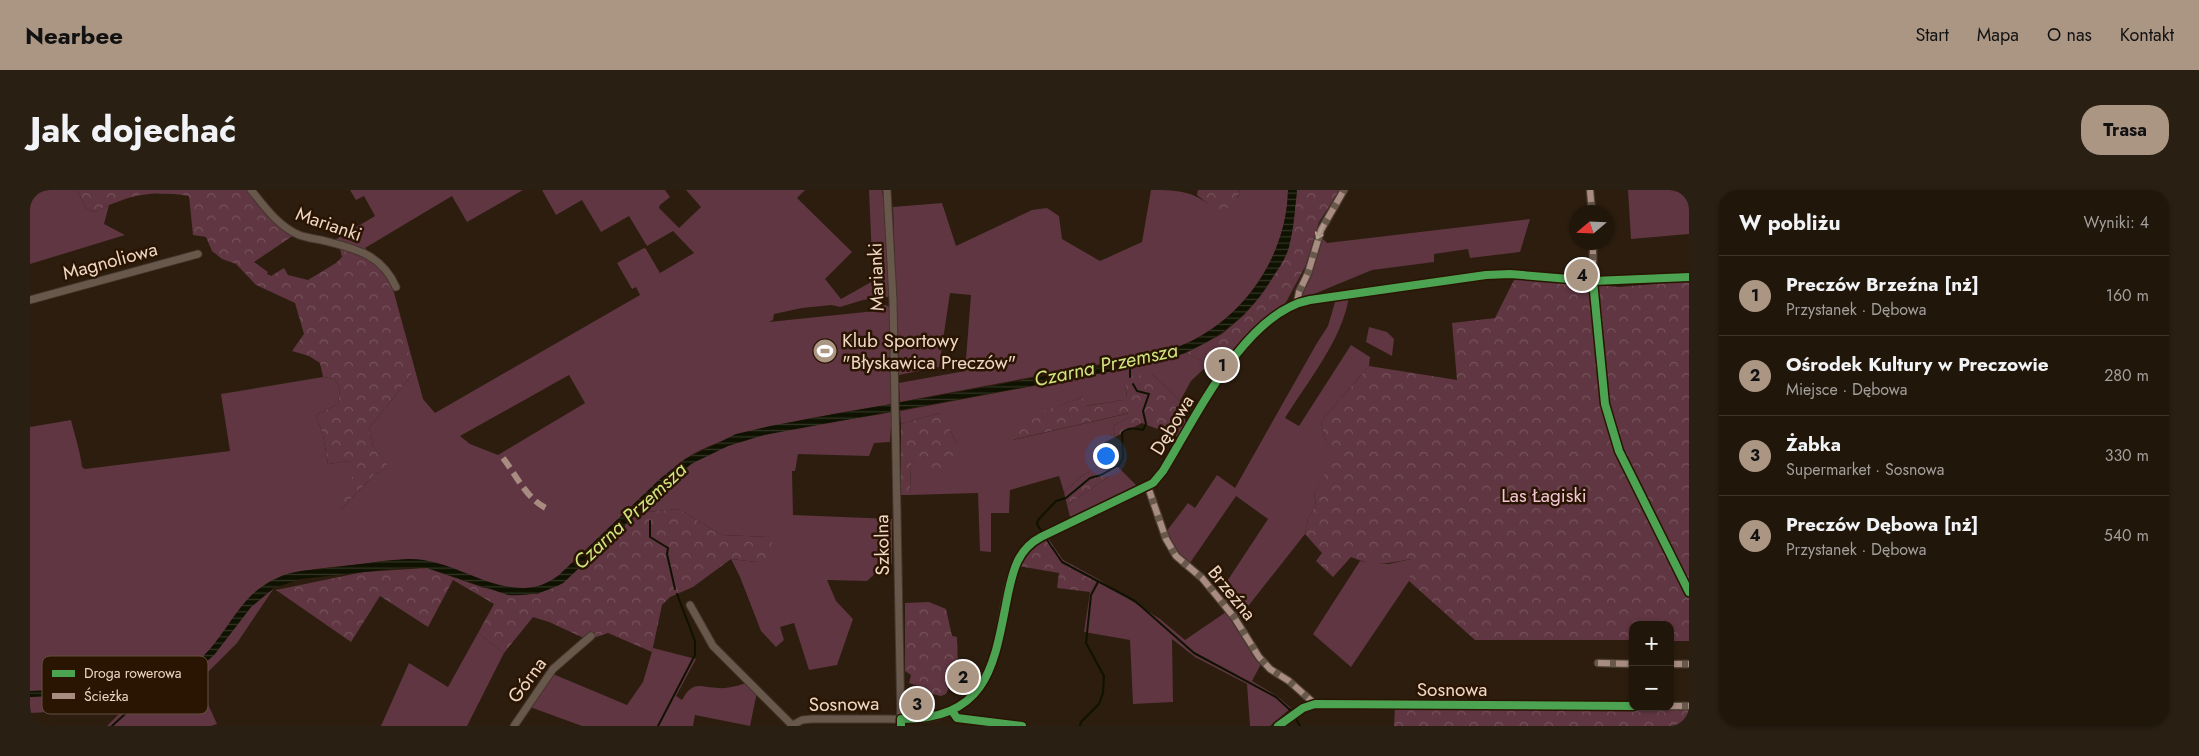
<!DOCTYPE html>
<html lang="pl">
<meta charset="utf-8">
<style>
:root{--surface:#21160a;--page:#291f13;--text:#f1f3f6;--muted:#a29f9c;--line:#3e352b;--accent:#ab9684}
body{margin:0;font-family:Jost,sans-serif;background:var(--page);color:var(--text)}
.controls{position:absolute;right:15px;bottom:15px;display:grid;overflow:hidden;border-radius:10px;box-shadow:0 1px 4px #0004}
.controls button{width:45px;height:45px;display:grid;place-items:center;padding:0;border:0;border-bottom:1px solid var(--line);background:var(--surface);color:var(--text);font:25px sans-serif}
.compass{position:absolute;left:1539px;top:15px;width:45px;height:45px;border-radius:50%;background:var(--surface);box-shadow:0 1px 4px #0004;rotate:251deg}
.you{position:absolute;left:1075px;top:265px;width:18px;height:18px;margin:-12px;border:4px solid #fff;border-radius:50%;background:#1a73e8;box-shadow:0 0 0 8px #1a73e833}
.badge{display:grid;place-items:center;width:32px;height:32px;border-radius:50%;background:var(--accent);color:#111;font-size:16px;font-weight:700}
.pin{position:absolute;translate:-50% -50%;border:2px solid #fff;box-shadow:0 1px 5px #0006}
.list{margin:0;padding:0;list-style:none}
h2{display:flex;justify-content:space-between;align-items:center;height:65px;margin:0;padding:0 20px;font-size:21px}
h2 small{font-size:16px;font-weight:400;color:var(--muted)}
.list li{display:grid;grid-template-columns:32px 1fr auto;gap:15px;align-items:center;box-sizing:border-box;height:80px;padding:0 20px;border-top:1px solid var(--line)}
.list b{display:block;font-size:19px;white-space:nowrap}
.list p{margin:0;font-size:16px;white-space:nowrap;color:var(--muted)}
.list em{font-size:16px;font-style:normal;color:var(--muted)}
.map{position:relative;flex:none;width:1659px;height:536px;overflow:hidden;border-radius:20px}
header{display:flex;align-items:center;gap:30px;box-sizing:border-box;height:70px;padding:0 25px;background:var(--accent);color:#111}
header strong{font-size:24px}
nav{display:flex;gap:28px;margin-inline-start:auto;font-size:18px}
.intro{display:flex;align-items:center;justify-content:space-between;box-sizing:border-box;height:120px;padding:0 30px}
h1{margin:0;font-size:35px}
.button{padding:12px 22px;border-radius:20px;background:var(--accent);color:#111;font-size:18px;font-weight:700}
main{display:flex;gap:30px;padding:0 30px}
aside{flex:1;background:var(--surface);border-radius:20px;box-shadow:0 1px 4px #0004}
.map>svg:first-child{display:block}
</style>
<header>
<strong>Nearbee</strong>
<nav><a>Start</a><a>Mapa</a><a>O nas</a><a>Kontakt</a></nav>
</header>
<div class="intro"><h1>Jak dojechać</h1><a class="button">Trasa</a></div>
<main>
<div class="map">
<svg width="1659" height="536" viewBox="0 0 1659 536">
<defs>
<pattern id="forest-crowns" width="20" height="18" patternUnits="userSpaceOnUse" patternTransform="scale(1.25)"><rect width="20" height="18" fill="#5f3641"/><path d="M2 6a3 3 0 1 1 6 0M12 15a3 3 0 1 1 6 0" fill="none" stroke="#76525b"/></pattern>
<pattern id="water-rules" width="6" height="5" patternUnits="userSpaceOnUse" patternTransform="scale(1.25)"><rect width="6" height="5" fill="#101201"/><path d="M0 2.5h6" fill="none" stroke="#333424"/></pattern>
</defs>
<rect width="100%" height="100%" fill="#2c1d0e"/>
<!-- grass -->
<g fill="#5f3641" fill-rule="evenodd">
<path d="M 0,0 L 47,0 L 56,18 L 64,22 L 79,15 L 74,34 L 95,45 L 0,74 Z"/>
<path d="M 320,0 L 493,0 L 437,32 L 422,6 L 335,58 L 352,73 L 360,88 L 393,209 L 405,223 L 610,105 L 606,97 L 602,99 L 587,73 L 614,58 L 616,59 L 630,83 L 664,63 L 643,41 L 617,56 L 599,26 L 571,42 L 552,10 L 526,25 L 512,0 L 635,0 L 640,7 L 630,15 L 629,18 L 649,38 L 671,17 L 656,0 L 775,0 L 767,8 L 822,62 L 795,89 L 811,109 L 843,91 L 839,0 L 852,0 L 856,27 L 860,105 L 858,107 L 833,110 L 810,117 L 801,115 L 772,118 L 744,124 L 743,130 L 739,132 L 845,121 L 845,115 L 856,115 L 860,118 L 862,214 C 809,223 756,231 705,247 C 687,253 668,259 653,271 C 621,296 592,326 563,354 C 549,368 534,386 515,394 C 476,410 425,374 384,370 C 367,368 347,372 330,374 C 308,377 285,378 263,383 C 212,394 200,449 162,476 C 123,503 46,499 0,501 L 0,237 L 41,230 C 45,246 50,260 52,277 L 55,279 L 200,261 L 191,204 L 293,187 L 304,189 L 310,197 L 308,214 L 286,225 L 293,245 L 298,274 L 319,271 L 328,282 L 309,301 L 311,319 L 345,284 L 359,278 L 343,256 L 339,238 L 381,186 L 333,68 L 298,54 L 345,26 L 334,6 L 326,10 ZM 539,185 L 555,213 L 468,265 L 440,254 L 430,246 Z"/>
<path d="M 1121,0 C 1142,0 1161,0 1178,14 L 1178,25 L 1208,7 L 1210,0 L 1258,0 C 1257,75 1201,145 1129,163 L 870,212 L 869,193 L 935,181 L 941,105 L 920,103 L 909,177 L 869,185 L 863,17 L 912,13 L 926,56 L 1002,20 L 1017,18 L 1029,26 L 1032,49 L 1070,71 L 1112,52 Z"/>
<path d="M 1598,0 L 1659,0 L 1659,44 L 1601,49 Z"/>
<path d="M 1500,29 L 1490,62 L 1440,68 L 1438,59 L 1404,64 L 1404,72 L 1342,80 L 1272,109 L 1272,101 L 1290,46 L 1297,53 Z"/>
<path d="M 1319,107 C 1312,150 1278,191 1255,228 L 1269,236 L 1321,155 L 1340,167 L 1339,176 L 1291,231 L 1294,248 L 1307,263 L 1284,304 L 1286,314 L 1278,329 L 1275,344 L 1208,429 L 1190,402 L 1238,329 L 1206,306 L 1160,373 L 1146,361 L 1136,342 L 1158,313 L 1165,318 L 1187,285 L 1205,298 L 1287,153 L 1298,136 L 1306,109 Z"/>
<path d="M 1339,137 L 1357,142 L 1364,149 L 1362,166 L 1336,152 Z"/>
<path d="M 1156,163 L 1179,174 L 1161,191 L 1150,211 L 1122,184 L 1095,194 L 1097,208 L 1093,210 L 1055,216 L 1053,207 L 1014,221 L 1014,226 L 983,250 L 1100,223 L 1099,227 L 1083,236 L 1085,247 L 1066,257 L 1080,270 L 1052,286 L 1034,302 L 1029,286 L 980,300 L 979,323 L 961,323 L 961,362 L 950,361 L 948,303 L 880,305 L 881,273 L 927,253 L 910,223 L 871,234 L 870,221 L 1115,175 Z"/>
<path d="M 862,222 L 860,252 L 844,253 L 839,266 L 768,264 L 765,281 L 762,281 L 763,325 L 862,329 L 862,374 L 851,378 L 837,391 L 797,390 L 806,411 L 823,429 L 807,475 L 779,480 L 764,433 L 750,437 L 754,450 L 746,457 L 731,441 L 710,387 L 701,369 L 726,372 L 741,347 L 691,345 L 649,319 L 607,323 C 624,307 641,288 660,275 C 710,240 801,234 862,222 Z"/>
<path d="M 1090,279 L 1107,296 L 1040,327 L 1037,315 Z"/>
<path d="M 1381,369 L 1379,391 L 1321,477 L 1283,444 L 1330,371 L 1359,374 Z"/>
<path d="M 1068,389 L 1130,429 L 1155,450 L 1196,422 L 1231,474 L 1222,491 L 1247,506 L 1261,518 L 1240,536 L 1220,536 L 1217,494 L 1165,467 L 1142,449 L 1143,512 L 1103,514 L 1100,450 L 1054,442 L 1060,402 Z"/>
<path d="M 244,398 L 207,453 L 168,492 L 187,534 L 181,536 L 77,536 L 96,517 L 92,513 L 80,519 L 0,523 L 0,507 L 114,500 L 116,502 L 113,506 L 129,499 L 184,465 L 221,417 Z"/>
<path d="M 448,443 L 474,463 L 437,536 L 351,536 L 379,473 L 418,497 Z"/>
<path d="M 623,458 L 666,469 L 646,506 L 652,510 C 664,489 670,498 689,498 C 698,499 709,495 717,493 L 727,502 L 720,536 L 665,525 L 663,536 L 552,536 L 500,517 L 523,484 L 597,515 L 613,492 Z"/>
</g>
<!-- forest -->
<g fill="url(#forest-crowns)">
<path d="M 47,0 L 220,0 C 234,20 242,34 264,45 L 224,72 L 238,82 L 237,84 L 241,86 L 254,78 L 258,85 L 278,90 L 306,73 L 312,67 L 310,59 L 334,68 L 356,85 L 378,155 L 381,186 L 339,238 L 343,256 L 360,278 L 345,284 L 311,319 L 307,317 L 309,301 L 327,282 L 319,271 L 298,274 L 293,245 L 286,225 L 308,214 L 310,197 L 304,189 L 293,187 L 290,173 L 279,166 L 262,161 L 274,144 L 265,113 L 226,95 L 206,74 L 192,69 L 182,61 L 176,47 L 163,45 L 159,6 C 117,0 101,5 64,22 L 56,18 Z"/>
<path d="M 1168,0 L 1210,0 C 1206,16 1193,22 1178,25 L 1178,14 L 1167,5 Z"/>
<path d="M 1267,0 L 1310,0 L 1289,32 L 1276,75 L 1255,114 L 1227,135 L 1191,180 L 1156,163 L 1192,144 L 1215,124 L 1263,32 Z"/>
<path d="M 1485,88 L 1589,97 L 1659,91 L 1659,451 L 1640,451 L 1640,435 L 1603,435 L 1603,450 L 1445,450 L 1379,391 L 1380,369 C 1360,374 1341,376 1321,367 L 1303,387 L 1286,371 L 1292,363 L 1275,344 L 1278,329 L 1286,314 L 1284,304 L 1306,263 L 1294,248 L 1291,231 L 1339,176 L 1427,190 L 1422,133 L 1465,128 Z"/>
<path d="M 1122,184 L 1150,211 L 1155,231 L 1157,233 L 1148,247 L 1112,233 L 1085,247 L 1083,236 L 1099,227 L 1099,223 L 982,250 L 980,235 L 1014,226 L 1013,221 L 1053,207 L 1056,216 L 1093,210 L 1097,207 L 1095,194 L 1097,187 Z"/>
<path d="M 910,223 L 921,227 L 920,241 L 927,253 L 923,265 L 904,293 L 889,270 L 881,273 L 880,305 L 871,305 L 871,234 Z"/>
<path d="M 1080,270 L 1090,279 L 1037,315 L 1034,302 L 1052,286 Z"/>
<path d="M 649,319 L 691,345 L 742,347 L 742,365 L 726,372 L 701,369 L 663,397 L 640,407 L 632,415 L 622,462 L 578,443 L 558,450 L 519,432 L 503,427 L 474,463 L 448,443 L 464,414 L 423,390 L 398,437 L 350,406 L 321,452 L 246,400 L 333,382 L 397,378 L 454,398 L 507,404 L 533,393 L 607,323 Z"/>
<path d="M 1017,347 L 1033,370 L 1068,389 L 1060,402 L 1027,398 L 1029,383 L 988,376 L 1004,354 Z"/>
<path d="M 899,412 L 916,419 L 922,446 L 927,447 L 928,477 L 916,504 L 911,506 L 892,502 L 888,496 L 879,493 L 881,485 L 875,481 L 875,413 Z"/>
<path d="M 1365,517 L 1659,519 L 1659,536 L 1364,536 Z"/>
</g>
<!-- water -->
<path fill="url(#water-rules)" d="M 1258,0 L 1267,0 C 1265,19 1264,38 1259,57 C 1256,68 1249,78 1243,87 C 1215,135 1169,163 1115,175 L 734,245 L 698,256 L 661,274 L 533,393 C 515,403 498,406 478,405 L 397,378 L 380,377 L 271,389 L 244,398 L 221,417 L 184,465 L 165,482 L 139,495 L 121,500 L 0,507 L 0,501 C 47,499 111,504 153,481 C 183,465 195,435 216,411 C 226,399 242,389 257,384 C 270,380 285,380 298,378 C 325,375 351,371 377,369 C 429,366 481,423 529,385 L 631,288 L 655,269 L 706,244 L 740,236 C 837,218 933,202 1030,183 C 1076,174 1130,170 1171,146 C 1222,117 1257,59 1258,0 Z"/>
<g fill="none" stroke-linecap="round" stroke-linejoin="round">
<!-- stream -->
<g stroke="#101201" stroke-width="2">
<path d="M 1100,177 L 1100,187"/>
<path d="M 608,319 L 614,324"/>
<path d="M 620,331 L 620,347 L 638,358 L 637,364 L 645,399"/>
<path d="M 1012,342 L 1007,334 L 1008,330 L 1026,311 L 1036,308 L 1060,288 L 1071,285 L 1089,275 L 1093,268 L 1092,243 C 1098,237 1105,238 1113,240 L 1116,234 L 1113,221 L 1119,204 L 1107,201 L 1103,194"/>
<path d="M 1015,347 L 1032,372 L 1105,411 L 1164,463 L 1246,507 L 1260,520"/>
<path d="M 1265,527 L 1270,536"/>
<path d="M 82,536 L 122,499"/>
<path d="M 628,536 L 665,465 L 665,451 L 647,404"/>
<path d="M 1050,536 L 1051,532 L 1069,514 L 1073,503 L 1074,486 L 1056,453 L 1061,405 L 1068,392"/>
</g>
<defs>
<g id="minor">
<path d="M 221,0 C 234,16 249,37 269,45 C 277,48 287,49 295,51 C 327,59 352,65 366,97"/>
<path d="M 857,0 L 863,110 L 871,536"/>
<path d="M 1560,0 L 1562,22"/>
<path d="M 1563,52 L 1563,91"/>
<path d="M 0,110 L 168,64"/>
<path d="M 1267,113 L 1269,102 L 1278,83 L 1291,40 L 1314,0"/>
<path d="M 1118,297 L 1136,349 L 1146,366 L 1172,388 L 1204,427 L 1229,467 L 1240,479 L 1259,491 L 1285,514"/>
<path d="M 660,415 L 683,456 L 762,535"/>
<path d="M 1568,473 L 1603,474"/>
<path d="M 1640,474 L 1659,474"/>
<path d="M 1640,516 L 1659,516"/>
<path d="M 922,521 L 927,528 L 992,536"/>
<path d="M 484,536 L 523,479 L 561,446"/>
<path d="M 761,536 L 772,530 L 782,529 C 807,529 832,529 858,529 C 873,529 889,531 903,527 C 1000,506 948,380 1011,347 L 1123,293 L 1133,281 C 1165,229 1215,122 1280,110 L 1456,85 L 1480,84 L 1563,91 L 1659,87"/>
<path d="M 1248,536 L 1273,518 L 1285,514 L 1603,516"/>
</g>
</defs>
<!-- minor casing -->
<use href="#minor" stroke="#44362c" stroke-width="9"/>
<!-- minor -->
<use href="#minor" stroke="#68584c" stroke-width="7"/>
<!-- quiet -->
<g stroke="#a88b81" stroke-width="6" stroke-dasharray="12 6" stroke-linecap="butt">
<path d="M 1560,0 L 1562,22"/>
<path d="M 1563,52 L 1563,95"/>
<path d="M 1267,113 L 1269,102 L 1278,83 L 1291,40 L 1314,0"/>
<path d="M 473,268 C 487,286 497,310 518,319"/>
<path d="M 1118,297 L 1136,349 L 1146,366 L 1172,388 L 1204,427 L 1229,467 L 1240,479 L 1259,491 L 1285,514"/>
<path d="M 1568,473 L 1603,474"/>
<path d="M 1640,474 L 1659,474"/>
<path d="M 1640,516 L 1659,516"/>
</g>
<defs>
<g id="cycleway">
<path d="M 1563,91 L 1575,214 L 1589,261 L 1659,402"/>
<path d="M 922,521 L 927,528 L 992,536"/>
<path d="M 871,536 L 871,529 C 960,529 964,474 978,404 C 983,380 988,359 1011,347 L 1123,293 L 1133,281 C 1165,229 1215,122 1280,110 L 1456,85 L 1480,84 L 1563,91 L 1659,87"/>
<path d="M 1248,536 L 1273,518 L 1285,514 L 1603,516"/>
</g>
</defs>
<!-- cycleway casing -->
<use href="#cycleway" stroke="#2a1503" stroke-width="11"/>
<!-- cycleway -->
<use href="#cycleway" stroke="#4ca352" stroke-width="8"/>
</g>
<!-- one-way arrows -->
<defs><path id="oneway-shaft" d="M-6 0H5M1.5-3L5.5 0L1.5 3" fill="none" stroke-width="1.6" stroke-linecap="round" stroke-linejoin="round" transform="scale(1.25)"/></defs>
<use stroke="#b39e8e" href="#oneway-shaft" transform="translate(1290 42) rotate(114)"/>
<!-- icons -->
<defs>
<symbol id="stadium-disc" viewBox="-11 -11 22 22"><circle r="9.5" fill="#ab9684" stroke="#2a1503"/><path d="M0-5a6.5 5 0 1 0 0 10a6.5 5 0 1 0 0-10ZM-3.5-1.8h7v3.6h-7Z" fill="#fff"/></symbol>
</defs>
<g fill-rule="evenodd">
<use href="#stadium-disc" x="781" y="147" width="28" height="28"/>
</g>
<g text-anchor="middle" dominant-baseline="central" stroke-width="5" stroke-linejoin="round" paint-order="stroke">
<!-- street labels -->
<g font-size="19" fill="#f0d7c4" stroke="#2a1503">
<text transform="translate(299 34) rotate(19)">Marianki</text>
<text transform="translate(80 71) rotate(-15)">Magnoliowa</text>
<text transform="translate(846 87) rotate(-92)">Marianki</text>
<text transform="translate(1142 235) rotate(-59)">Dębowa</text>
<text transform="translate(852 355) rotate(-91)">Szkolna</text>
<text transform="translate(1202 403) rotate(51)">Brzeźna</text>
<text transform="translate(497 490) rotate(-54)">Górna</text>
<text x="1422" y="499">Sosnowa</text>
<text transform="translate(814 514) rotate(-1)">Sosnowa</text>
</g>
<!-- poi labels -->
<g font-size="19" fill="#f0d7c4" stroke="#2a1503" text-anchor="start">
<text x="812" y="150">Klub Sportowy<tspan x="812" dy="22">"Błyskawica Preczów"</tspan></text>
</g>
<!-- park labels -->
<g font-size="19" fill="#f2c6d2" stroke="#2a1503">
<text x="1514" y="305">Las Łagiski</text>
</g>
<!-- water labels -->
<g font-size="20" font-style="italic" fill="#cfe67f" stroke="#2a1503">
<text transform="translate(1076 175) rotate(-12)">Czarna Przemsza</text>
<text transform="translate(600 326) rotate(-43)">Czarna Przemsza</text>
</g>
</g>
<!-- legend -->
<rect x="12" y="466" width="166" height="58" rx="8" fill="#2a1503" stroke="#654f3d" stroke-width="1"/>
<rect x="22" y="480" width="23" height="7" fill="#4ca352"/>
<rect x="22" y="503" width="23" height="6" fill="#a88b81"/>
<g font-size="14" fill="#f0d7c4">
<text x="54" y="488">Droga rowerowa</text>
<text x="54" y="511">Ścieżka</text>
</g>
</svg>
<div class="controls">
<button>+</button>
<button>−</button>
</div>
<svg class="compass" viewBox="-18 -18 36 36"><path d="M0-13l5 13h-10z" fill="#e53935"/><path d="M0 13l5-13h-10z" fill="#a29f9c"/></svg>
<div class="you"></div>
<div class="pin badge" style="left:1192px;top:175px">1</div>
<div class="pin badge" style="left:933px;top:487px">2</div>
<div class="pin badge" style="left:887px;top:514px">3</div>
<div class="pin badge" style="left:1552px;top:85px">4</div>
</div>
<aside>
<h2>W pobliżu<small>Wyniki: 4</small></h2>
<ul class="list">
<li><span class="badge">1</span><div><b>Preczów Brzeźna [nż]</b><p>Przystanek · Dębowa</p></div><em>160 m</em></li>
<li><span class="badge">2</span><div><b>Ośrodek Kultury w Preczowie</b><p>Miejsce · Dębowa</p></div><em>280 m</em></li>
<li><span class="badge">3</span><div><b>Żabka</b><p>Supermarket · Sosnowa</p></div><em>330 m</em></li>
<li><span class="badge">4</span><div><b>Preczów Dębowa [nż]</b><p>Przystanek · Dębowa</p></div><em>540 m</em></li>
</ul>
</aside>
</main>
